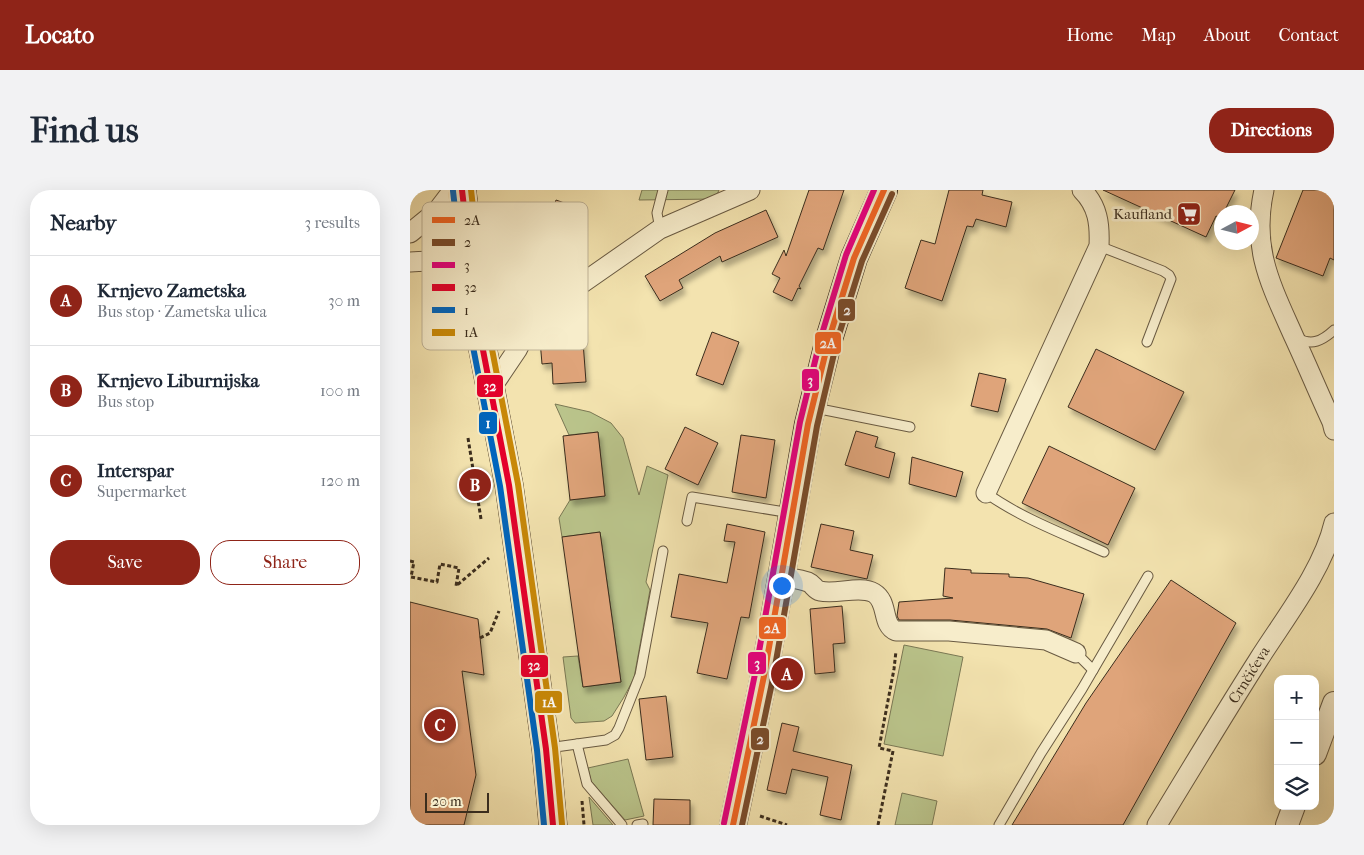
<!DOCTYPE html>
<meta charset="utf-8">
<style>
:root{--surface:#fff;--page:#f2f2f3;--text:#1f2937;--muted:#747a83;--line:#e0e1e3;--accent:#8f2418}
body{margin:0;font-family:"IM FELL French Canon",serif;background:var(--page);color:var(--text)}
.controls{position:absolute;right:15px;bottom:15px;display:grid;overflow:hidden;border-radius:10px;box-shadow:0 5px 20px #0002}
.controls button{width:45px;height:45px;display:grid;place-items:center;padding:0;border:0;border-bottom:1px solid var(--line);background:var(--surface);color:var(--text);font:25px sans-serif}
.compass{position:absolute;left:804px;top:15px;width:45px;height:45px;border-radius:50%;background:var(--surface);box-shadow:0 5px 20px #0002;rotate:83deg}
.scale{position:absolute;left:15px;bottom:12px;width:64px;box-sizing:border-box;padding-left:5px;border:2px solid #3b2d1d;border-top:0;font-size:14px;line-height:18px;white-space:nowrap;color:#3b2d1d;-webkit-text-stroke:4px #f7edcb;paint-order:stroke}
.you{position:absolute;left:371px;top:395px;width:18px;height:18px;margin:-12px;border:4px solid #fff;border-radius:50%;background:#1a73e8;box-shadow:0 0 0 8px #1a73e833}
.badge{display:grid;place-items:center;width:32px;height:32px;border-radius:50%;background:var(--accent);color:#fff;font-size:16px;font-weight:700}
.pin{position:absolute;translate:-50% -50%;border:2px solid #fff;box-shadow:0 1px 5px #0006}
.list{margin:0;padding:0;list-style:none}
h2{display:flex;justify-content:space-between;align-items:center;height:65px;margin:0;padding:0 20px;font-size:21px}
h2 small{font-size:16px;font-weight:400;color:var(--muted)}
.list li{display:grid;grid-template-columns:32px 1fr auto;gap:15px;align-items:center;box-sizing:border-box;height:90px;padding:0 20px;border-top:1px solid var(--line)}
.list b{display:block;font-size:19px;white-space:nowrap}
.list p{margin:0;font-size:16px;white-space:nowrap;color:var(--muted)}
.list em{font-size:16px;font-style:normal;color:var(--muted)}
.actions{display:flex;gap:10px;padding:15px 20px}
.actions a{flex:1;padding:11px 0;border:1px solid var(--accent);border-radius:20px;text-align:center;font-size:18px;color:var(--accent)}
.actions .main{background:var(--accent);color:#fff}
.icon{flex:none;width:28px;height:28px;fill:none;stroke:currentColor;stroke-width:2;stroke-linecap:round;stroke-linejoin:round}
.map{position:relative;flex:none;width:924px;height:635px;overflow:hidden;border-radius:20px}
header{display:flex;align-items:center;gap:30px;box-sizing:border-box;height:70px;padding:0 25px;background:var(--accent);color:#fff}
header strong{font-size:24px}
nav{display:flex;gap:28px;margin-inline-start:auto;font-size:18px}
.intro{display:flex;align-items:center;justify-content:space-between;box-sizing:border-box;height:120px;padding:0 30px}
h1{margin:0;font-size:35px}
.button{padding:12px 22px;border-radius:20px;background:var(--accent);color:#fff;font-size:18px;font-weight:700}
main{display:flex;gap:30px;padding:0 30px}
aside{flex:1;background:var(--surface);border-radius:20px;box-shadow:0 5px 20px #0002}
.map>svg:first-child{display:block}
</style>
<header>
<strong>Locato</strong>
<nav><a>Home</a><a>Map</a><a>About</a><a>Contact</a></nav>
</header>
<div class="intro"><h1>Find us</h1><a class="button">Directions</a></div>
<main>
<aside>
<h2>Nearby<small>3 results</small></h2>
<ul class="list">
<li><span class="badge">A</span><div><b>Krnjevo Zametska</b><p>Bus stop · Zametska ulica</p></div><em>30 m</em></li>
<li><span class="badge">B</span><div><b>Krnjevo Liburnijska</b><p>Bus stop</p></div><em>100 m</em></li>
<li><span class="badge">C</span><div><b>Interspar</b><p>Supermarket</p></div><em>120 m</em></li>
</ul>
<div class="actions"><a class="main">Save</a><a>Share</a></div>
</aside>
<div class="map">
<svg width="924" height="635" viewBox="0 0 924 635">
<defs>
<filter id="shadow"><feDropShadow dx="3" dy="5.5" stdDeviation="2.5" flood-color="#0004"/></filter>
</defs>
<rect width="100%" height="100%" fill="#f3e3af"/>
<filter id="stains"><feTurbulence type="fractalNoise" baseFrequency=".004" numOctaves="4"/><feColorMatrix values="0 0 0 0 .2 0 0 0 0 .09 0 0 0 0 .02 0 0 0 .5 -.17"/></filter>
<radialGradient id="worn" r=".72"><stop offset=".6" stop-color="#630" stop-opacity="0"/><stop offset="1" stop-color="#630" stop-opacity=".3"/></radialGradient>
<!-- green -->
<g fill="#bac48b" stroke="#7a7854">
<path d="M 232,0 L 309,0 L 305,9 L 229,10 Z"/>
<path d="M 145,214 L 180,222 L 201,233 L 213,248 L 229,305 L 237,276 L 258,285 L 236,392 L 240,400 L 224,488 L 214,507 L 202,526 L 194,531 L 165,533 L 161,528 L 153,467 L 168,466 L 173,497 L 211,492 L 190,342 L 152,347 L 149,328 L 160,310 L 195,306 L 188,242 L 159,245 Z"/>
<path d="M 494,455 L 553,467 L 533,566 L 474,554 Z"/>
<path d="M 218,569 L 234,626 L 215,630 L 181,591 L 178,578 Z"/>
<path d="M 492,603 L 527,611 L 522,635 L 485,635 Z"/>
<path d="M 179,607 L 203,635 L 183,635 Z"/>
</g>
<!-- building -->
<g fill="#dfa47a" stroke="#3b2d1d" filter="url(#shadow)">
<path d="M 399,0 L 434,0 L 413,60 L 408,58 L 389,96 L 391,99 L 388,98 L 382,111 L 363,102 L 370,88 L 362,84 L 374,60 L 376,66 Z"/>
<path d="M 539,0 L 573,0 L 572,5 L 602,12 L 596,37 L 566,29 L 563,37 L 557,36 L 532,111 L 495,98 L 511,50 L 525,54 Z"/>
<path d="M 693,0 L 825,0 L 814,22 L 812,22 L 812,28 L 806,26 L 796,47 Z"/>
<path d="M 893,0 L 924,0 L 924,70 L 920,68 L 913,86 L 866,68 Z"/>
<path d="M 146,10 L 171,19 L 161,46 L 137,37 Z"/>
<path d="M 356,20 L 368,47 L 312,72 L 310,66 L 269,90 L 273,98 L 250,111 L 235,86 L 305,43 Z"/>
<path d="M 172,138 L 176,192 L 143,194 L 142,173 L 132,174 L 130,150 L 139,150 L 139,140 Z"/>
<path d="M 302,142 L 329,152 L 313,195 L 286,185 Z"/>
<path d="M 686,159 L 774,202 L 745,260 L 658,217 Z"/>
<path d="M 569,183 L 596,189 L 588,222 L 561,216 Z"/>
<path d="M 275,237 L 308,253 L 288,295 L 255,279 Z"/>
<path d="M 446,241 L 468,247 L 465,257 L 485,263 L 479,288 L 435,275 Z"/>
<path d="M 188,242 L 195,306 L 160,310 L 153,246 Z"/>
<path d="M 331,245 L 365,250 L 356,308 L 322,302 Z"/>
<path d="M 639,256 L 725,298 L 698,355 L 612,313 Z"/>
<path d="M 502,267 L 553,282 L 546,307 L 499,294 Z"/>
<path d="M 317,334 L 355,342 L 339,428 L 331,427 L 317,489 L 287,483 L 298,433 L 261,427 L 269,384 L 317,393 L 325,352 L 314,351 Z"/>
<path d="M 411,334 L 444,341 L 440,360 L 463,365 L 457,389 L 401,377 Z"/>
<path d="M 190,342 L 211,492 L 173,497 L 152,347 Z"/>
<path d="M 535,378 L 561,380 L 561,383 L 599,384 L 599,387 L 618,388 L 674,404 L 661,448 L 637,439 L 540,430 L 489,430 L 487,426 L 489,412 L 543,408 L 533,406 Z"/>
<path d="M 761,390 L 826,433 L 713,635 L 602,635 L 676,513 Z"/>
<path d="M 0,412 L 68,429 L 74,485 L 52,481 L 66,585 L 54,635 L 0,635 Z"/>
<path d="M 432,416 L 435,453 L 423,454 L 425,482 L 405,484 L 400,419 Z"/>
<path d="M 256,506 L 263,567 L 236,570 L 229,509 Z"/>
<path d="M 372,533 L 389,537 L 383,561 L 442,575 L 431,630 L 410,625 L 418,587 L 382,579 L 376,604 L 357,600 Z"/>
<path d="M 244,609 L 280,610 L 280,635 L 243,635 Z"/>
</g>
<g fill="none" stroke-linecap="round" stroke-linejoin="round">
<defs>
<g id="service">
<path d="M 250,39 L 247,23 L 253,0"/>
<path d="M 689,56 L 753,81 L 759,85 L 761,89 L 737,152"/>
<path d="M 887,148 C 902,156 912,151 924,140"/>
<path d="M 405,218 L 500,237"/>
<path d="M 576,303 C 611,328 654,344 694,362"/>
<path d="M 277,331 L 282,307 L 381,323"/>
<path d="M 666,463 L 683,480"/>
<path d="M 167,554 L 177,594 L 212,635"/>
<path d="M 138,558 L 196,550 L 205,545 L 209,538 L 230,485 L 253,361"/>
<path d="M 227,635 L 233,634"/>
<path d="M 589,635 L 631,563 L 672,499 L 738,386"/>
</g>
<g id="minor">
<path d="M 854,0 C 841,59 861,95 884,147 C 897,175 909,204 922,232 L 924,240"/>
<path d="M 0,43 L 27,21 L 43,0"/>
<path d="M 0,72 C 27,70 46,70 63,94"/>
<path d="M 80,200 L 107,160 L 111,152 L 115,130 L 119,125 L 134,114 L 174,92 L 250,39 L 340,0"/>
<path d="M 576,303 L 689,56 C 690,34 688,16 672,0"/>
<path d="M 371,386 C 380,388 389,389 398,392 C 403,394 405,400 410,401 C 426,405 450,395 464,403 C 479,412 471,435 486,441 L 539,441 L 636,450 L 666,463"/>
<path d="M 747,635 C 781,579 814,524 849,469 C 875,428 913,380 924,333"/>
</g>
<g id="tertiary">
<path d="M 905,564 L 924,513"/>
<path d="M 877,635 L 884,616"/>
</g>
<path id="secondary" d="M 323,635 L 354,486 L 398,234 L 419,149 L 444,68 L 474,0"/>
<path id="primary" d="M 52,0 L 67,129 L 99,295 L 136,559 L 143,635"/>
</defs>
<!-- service casing -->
<use href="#service" stroke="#695a42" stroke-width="11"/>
<!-- minor casing -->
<use href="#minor" stroke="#695a42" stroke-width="21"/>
<!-- tertiary casing -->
<use href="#tertiary" stroke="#695a42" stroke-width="24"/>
<!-- secondary casing -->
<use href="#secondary" stroke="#3b2d1d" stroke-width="28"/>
<!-- primary casing -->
<use href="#primary" stroke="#3b2d1d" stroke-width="29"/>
<!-- path -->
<g stroke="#3b2d1d" stroke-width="3" stroke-dasharray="4 2.5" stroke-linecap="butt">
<path d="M 58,248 L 71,329"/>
<path d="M 0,371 L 4,372 L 1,387 L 27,392 L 30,374 L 49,378 L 46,396 L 79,368"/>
<path d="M 70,448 L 80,443 L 89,421"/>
<path d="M 172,611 L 174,635"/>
<path d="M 350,626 L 377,635"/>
<path d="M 468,635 L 483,561 L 469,558 L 484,479 L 486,461"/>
</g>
<!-- service -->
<use href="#service" stroke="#f7edcb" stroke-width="9"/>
<!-- minor -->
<use href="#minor" stroke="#f7edcb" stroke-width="19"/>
<!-- tertiary -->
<use href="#tertiary" stroke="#f7edcb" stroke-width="22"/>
<!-- secondary -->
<use href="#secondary" stroke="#f7edcb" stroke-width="26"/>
<!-- primary -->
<use href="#primary" stroke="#eac278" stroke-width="28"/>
<defs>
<path id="bus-1" d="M 323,635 L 354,486 L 398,234 L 419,149 L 444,68 L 474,0"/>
<path id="bus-2" d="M 332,635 L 363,488 L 407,236 L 427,151 L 452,71 L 482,4"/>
<path id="bus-3" d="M 314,633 L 345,484 L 390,232 L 411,147 L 436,65 L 464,0"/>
<path id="bus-4" d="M 52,0 L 67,129 L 99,295 L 136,559 L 143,635"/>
<path id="bus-5" d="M 43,1 L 58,131 L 90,296 L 127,560 L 134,635"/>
<path id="bus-6" d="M 61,0 L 76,128 L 108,294 L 145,558 L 152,634"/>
</defs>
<!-- bus-1 casing -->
<use href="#bus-1" stroke="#f7edcb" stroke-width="10"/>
<!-- bus-2 casing -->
<use href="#bus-2" stroke="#f7edcb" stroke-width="10"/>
<!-- bus-3 casing -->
<use href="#bus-3" stroke="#f7edcb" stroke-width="10"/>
<!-- bus-4 casing -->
<use href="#bus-4" stroke="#f7edcb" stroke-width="10"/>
<!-- bus-5 casing -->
<use href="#bus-5" stroke="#f7edcb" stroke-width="10"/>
<!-- bus-6 casing -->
<use href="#bus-6" stroke="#f7edcb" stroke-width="10"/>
<!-- bus-1 -->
<use href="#bus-1" stroke="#f26522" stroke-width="6"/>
<!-- bus-2 -->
<use href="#bus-2" stroke="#7a4b2a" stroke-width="6"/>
<!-- bus-3 -->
<use href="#bus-3" stroke="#e5007d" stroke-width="6"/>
<!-- bus-4 -->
<use href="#bus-4" stroke="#e4002b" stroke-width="6"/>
<!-- bus-5 -->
<use href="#bus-5" stroke="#0065bd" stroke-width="6"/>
<!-- bus-6 -->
<use href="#bus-6" stroke="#c88807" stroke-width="6"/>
</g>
<!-- icons -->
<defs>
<symbol id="supermarket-square" viewBox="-11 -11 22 22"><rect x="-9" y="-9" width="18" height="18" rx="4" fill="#8f2418" stroke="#f7edcb"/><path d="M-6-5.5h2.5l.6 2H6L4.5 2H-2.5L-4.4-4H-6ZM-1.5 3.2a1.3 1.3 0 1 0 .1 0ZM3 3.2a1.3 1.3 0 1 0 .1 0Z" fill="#fff"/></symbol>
</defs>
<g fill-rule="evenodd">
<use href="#supermarket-square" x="765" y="10" width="28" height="28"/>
</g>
<g text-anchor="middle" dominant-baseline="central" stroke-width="5" stroke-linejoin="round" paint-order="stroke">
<!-- poi labels -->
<g font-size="15" fill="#3b2d1d" stroke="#f7edcb" text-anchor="end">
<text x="762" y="24">Kaufland</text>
</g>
<!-- street labels -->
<g font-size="15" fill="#3b2d1d" stroke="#f7edcb">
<text transform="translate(839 485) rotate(-58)">Crnčićeva</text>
</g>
</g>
<!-- legend -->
<rect x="12" y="12" width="166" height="148" rx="8" fill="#f7edcb" stroke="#bfb397" stroke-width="1"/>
<rect x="22" y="27" width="23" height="6" fill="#f26522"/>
<rect x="22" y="49" width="23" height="7" fill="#7a4b2a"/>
<rect x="22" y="72" width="23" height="6" fill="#e5007d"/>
<rect x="22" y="94" width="23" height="7" fill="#e4002b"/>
<rect x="22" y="117" width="23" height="6" fill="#0065bd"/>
<rect x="22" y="139" width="23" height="7" fill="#c88807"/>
<g font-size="14" fill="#3b2d1d">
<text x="54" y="35">2A</text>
<text x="54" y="57">2</text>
<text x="54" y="80">3</text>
<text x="54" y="102">32</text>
<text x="54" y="125">1</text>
<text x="54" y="147">1A</text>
</g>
<g stroke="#f7edcb" stroke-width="2">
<rect x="427" y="108" width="19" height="24" rx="5" fill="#7a4b2a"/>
<rect x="404" y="141" width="28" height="24" rx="5" fill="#f26522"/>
<rect x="391" y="178" width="19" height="24" rx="5" fill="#e5007d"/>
<rect x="66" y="184" width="28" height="24" rx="5" fill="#e4002b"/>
<rect x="68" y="221" width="20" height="24" rx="5" fill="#0065bd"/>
<rect x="348" y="426" width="29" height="24" rx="5" fill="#f26522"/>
<rect x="337" y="461" width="20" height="24" rx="5" fill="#e5007d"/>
<rect x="110" y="464" width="29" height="24" rx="5" fill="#e4002b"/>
<rect x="124" y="500" width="29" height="24" rx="5" fill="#c88807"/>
<rect x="340" y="537" width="20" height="24" rx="5" fill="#7a4b2a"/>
</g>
<g font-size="14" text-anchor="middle" font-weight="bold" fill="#fff">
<text x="437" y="125">2</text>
<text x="418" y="158">2A</text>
<text x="400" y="195">3</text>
<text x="80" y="201">32</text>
<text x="78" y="238">1</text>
<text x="362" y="443">2A</text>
<text x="347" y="478">3</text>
<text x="124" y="480">32</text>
<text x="139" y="517">1A</text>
<text x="350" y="554">2</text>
</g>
<rect width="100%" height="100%" filter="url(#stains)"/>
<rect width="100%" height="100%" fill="url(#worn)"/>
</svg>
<div class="controls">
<button>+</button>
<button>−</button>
<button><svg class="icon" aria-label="layers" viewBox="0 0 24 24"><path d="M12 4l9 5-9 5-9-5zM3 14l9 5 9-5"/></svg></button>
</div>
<svg class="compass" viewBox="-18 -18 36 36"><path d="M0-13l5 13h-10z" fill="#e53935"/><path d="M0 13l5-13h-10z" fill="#747a83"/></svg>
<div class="scale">20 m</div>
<div class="you"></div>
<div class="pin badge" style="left:377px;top:484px">A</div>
<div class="pin badge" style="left:65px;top:295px">B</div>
<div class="pin badge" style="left:30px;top:535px">C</div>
</div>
</main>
